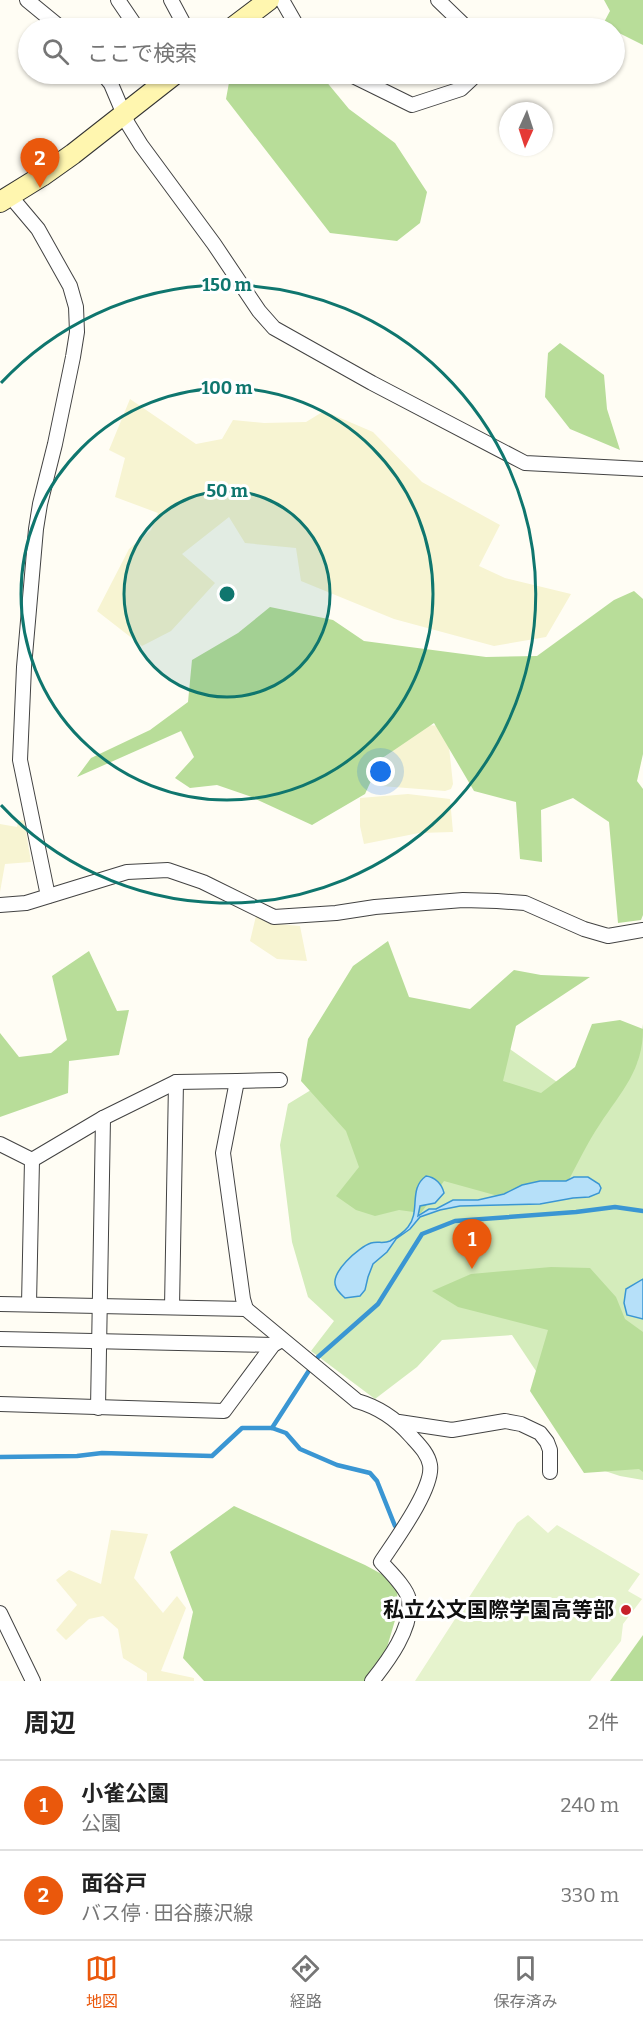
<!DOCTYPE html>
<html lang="ja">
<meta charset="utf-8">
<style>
:root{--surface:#fff;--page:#f6f6f6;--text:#222;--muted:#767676;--line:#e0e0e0;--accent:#ea580c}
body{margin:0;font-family:Bitter,"Noto Sans JP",serif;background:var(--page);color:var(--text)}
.compass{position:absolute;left:499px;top:102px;width:54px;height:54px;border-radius:50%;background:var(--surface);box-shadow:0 2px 4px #0004;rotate:183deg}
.you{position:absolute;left:381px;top:772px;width:21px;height:21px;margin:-15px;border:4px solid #fff;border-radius:50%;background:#1a73e8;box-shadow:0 0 0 9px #1a73e833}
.badge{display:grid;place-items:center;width:39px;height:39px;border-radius:50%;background:var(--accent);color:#fff;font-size:20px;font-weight:700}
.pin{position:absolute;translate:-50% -50px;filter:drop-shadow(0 2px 3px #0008)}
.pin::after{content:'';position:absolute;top:32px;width:21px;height:18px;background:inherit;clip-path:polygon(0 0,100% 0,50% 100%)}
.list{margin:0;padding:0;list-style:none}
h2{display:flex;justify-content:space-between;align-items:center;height:78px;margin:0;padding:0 24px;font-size:26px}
h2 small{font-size:20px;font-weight:400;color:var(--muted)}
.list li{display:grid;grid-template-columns:39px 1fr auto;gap:18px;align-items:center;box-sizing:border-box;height:90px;padding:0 24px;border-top:2px solid var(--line)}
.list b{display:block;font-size:22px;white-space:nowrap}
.list p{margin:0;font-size:20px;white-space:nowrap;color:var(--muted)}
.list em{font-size:20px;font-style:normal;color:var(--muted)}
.icon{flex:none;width:33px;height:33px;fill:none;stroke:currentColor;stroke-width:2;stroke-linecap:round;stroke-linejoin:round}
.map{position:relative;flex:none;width:643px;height:1681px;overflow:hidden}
.search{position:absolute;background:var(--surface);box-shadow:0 2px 4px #0004;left:18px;right:18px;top:18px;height:66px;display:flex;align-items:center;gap:15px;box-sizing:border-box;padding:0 21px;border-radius:33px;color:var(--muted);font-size:22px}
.sheet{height:258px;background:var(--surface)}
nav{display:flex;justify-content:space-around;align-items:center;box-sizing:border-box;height:84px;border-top:2px solid var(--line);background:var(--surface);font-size:16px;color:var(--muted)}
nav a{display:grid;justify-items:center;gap:3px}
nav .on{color:var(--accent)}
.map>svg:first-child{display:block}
</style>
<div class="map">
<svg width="643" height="1681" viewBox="0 0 643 1681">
<rect width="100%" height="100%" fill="#fffdf4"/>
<!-- farmland -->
<g fill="#f7f4d2">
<path d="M 130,399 L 196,444 L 222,439 L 233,420 L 264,423 L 306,422 L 324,411 L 373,432 L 422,482 L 500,525 L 479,566 L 505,578 L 571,594 L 546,637 L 494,646 L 394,619 L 301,581 L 296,548 L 245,543 L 229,517 L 182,554 L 215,583 L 171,631 L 142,646 L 97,611 L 129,549 L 151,530 L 158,513 L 115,497 L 125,458 L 109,450 Z"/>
<path d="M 425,725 L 445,726 L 449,747 L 453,784 L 451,789 L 445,791 L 381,786 L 378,782 L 378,775 L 382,759 Z"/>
<path d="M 408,794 L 450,799 L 453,832 L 419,833 L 364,844 L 360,826 L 360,798 Z"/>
<path d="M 24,820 L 31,862 L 5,864 L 0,892 L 0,824 L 17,827 L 18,821 Z"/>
<path d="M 256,916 L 278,924 L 300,926 L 307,961 L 277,959 L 250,941 Z"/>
<path d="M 111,1530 L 148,1534 L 134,1578 L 163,1613 L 177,1596 L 186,1608 L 161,1671 L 194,1678 L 194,1681 L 147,1681 L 147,1673 L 123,1658 L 118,1629 L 103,1616 L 89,1619 L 66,1640 L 56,1630 L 77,1605 L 56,1580 L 69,1570 L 101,1584 Z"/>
</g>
<!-- green -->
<path fill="#d4ecbb" d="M 643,1024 L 643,1480 L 620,1476 L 602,1470 L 512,1335 L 442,1340 L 417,1367 L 375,1399 L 311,1351 L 334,1321 L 308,1297 L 292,1242 L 280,1145 L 288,1104 L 365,1057 L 507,1047 L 567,1089 L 637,1063 Z"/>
<!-- forest -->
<g fill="#b8dd99">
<path d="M 604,0 L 643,0 L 643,45 L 615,31 L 614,28 L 602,26 L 610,11 Z"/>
<path d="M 235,74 L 320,74 L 349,109 L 395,143 L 427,192 L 420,223 L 397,241 L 330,233 L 226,99 L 230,77 Z"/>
<path d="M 560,343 L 604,375 L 607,409 L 620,450 L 570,429 L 545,397 L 548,353 Z"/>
<path d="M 634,591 L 643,599 L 643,754 L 637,781 L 643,789 L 643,915 L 641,920 L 618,923 L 609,822 L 573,798 L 541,810 L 542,862 L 520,859 L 516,802 L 474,791 L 434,723 L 381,759 L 365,794 L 312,825 L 249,796 L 217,785 L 190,788 L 175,778 L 194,757 L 181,731 L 77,777 L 91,758 L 150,730 L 188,702 L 192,660 L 238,633 L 270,607 L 333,620 L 364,641 L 486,657 L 537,656 L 614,600 Z"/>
<path d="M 388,941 L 409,997 L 470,1009 L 514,970 L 541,975 L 590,977 L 516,1026 L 503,1081 L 541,1093 L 575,1067 L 592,1024 L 620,1020 L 643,1029 C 643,1070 621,1092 600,1124 C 587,1143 577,1165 566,1185 L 509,1199 L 444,1181 L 421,1213 L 399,1210 L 375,1216 L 356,1210 L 336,1196 L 359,1167 L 346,1131 L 301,1081 L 308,1039 L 353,966 Z"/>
<path d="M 89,951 L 117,1011 L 129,1010 L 119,1055 L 69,1061 L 68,1093 L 0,1117 L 0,1033 L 19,1057 L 51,1053 L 67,1040 L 52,976 Z"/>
<path d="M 551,1267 L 590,1268 L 616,1297 L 625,1319 L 643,1332 L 643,1472 L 639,1469 L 584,1473 L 530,1391 L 548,1330 L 458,1307 L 432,1291 L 471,1274 Z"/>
<path d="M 234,1506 L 365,1565 L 398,1583 L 396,1617 L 377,1681 L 204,1681 L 183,1658 L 193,1612 L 170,1552 Z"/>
<path d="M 643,1635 L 643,1681 L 610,1681 Z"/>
</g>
<!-- pitch -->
<path fill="#e6f3cd" d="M 528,1515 L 548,1533 L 557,1525 L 640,1574 L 628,1591 L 642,1599 L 623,1624 L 621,1641 L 590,1681 L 415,1681 L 517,1523 Z"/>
<!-- water -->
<g fill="#b6e0f9" stroke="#3a96d3" stroke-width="1.5">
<path d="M 426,1176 C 435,1177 442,1184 444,1193 L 435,1203 L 420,1206 L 418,1216 L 429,1209 L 436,1209 L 453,1200 L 478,1200 L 504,1194 L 522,1185 L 540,1181 L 566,1181 L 574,1177 L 588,1177 L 599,1184 L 601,1188 L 599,1193 L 589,1197 L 573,1198 L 540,1204 L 460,1206 L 440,1210 L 420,1217 L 410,1229 L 396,1239 L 387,1252 L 373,1264 L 368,1277 L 365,1290 L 360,1296 L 345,1298 C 342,1295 337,1291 336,1287 C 329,1273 359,1247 371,1243 C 377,1241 384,1244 390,1241 C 395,1238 404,1232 408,1227 C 421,1211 408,1189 426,1176 Z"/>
<path d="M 643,1279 L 643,1319 L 627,1315 L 624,1303 L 626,1289 Z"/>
</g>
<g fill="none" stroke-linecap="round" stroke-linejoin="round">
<!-- stream -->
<g stroke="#3a96d3" stroke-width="4.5">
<path d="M 318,1357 L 378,1304 L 422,1234 L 455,1221 L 576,1212 L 615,1207 L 643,1211"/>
<path d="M 272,1428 L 310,1369"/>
<path d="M 0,1457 L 77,1456 L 102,1453 L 212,1456 L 242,1428 L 272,1428 L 286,1433 L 300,1449 L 337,1465 L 370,1473 L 377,1481 L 395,1526"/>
</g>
<defs>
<g id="street">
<path d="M 27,0 L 61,28"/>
<path d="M 118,0 L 137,28"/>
<path d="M 171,0 L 186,28"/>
<path d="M 282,0 L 298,28"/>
<path d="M 438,0 L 467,28"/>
<path d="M 103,74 L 111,84 L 128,124 L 141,145 L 214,244 L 259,311 L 274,328 L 372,383 L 525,463 L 643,469"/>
<path d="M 349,74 L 412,105 L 461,89 L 477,74"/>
<path d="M 11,197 L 38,229 L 70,286 L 76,307 L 77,332 L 73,357 L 55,444 L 40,504 L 36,529 L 24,667 L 20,760 L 48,896"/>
<path d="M 0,905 L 26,903 L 127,872 L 168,870 L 203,882 L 274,917 L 336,913 L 375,907 L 463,900 L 497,901 L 525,903 L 584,929 L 608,936 L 643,930"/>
<path d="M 237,1081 L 280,1080"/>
<path d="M 0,1144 L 32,1160 L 103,1118 L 176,1082 L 237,1081 L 223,1153 L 243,1299 L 246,1309 L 357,1401 C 378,1407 395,1418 410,1435 C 418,1444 428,1453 430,1465 C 434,1488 394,1542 381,1562 C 389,1571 407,1588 409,1600 C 413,1628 388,1661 372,1681"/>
<path d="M 0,1304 L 246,1309"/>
<path d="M 29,1304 L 32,1160"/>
<path d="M 172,1307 L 176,1082"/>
<path d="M 0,1339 L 273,1345"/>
<path d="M 0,1404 L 224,1411 L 273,1345 L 282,1340"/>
<path d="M 98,1408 L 103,1118"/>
<path d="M 399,1422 L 452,1430 L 505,1421 L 521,1424 L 540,1433 L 547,1442 L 550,1450 L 550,1472"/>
<path d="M 0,1613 L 33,1681"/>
</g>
<g id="secondary">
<path d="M 232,28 L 269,0"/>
<path d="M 0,202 L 42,176 L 73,154 L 175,74"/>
</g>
</defs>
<!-- street casing -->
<use href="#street" stroke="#434343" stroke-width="16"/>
<!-- secondary casing -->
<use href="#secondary" stroke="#323232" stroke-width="22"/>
<!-- street -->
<use href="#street" stroke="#fff" stroke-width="14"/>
<!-- secondary -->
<use href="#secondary" stroke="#fff6af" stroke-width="20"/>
</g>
<!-- distance rings -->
<circle cx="227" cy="594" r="103" fill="#0f766e" fill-opacity=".12"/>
<g fill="none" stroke="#0f766e" stroke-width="3">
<circle cx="227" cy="594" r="103"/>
<circle cx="227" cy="594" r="206"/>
<path d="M1 383A309 309 0 1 1 1 805"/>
</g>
<!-- markers -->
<circle fill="#c72129" stroke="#fff" stroke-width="2" cx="626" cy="1610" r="6"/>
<g text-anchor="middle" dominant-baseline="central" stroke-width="6" stroke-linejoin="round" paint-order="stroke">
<!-- poi labels -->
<g font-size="21" font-weight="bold" fill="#101010" stroke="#fff" text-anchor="end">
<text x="614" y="1610">私立公文国際学園高等部</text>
</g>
</g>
<circle cx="227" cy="594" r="9" fill="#0f766e" stroke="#fff" stroke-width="3"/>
<g font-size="18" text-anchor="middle" font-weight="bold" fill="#0f766e" stroke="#fff" stroke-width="6" stroke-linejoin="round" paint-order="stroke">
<text x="227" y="291">150 m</text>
<text x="227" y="394">100 m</text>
<text x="227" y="497">50 m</text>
</g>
</svg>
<svg class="compass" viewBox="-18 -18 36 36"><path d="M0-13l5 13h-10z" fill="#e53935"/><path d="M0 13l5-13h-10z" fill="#767676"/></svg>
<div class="you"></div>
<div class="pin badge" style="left:472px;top:1269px">1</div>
<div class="pin badge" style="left:40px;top:188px">2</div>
<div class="search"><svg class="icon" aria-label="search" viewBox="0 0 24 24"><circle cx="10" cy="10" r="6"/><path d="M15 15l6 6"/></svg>ここで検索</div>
</div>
<section class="sheet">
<h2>周辺<small>2件</small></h2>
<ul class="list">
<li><span class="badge">1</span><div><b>小雀公園</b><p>公園</p></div><em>240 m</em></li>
<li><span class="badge">2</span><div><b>面谷戸</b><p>バス停 · 田谷藤沢線</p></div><em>330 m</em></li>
</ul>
</section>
<nav>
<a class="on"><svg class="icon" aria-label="map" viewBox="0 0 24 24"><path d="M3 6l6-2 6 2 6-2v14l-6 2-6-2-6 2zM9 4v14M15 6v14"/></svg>地図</a>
<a><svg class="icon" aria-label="directions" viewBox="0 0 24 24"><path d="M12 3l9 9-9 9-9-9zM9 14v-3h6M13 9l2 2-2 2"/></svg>経路</a>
<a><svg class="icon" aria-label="saved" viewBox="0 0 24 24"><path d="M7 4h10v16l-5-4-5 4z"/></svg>保存済み</a>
</nav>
